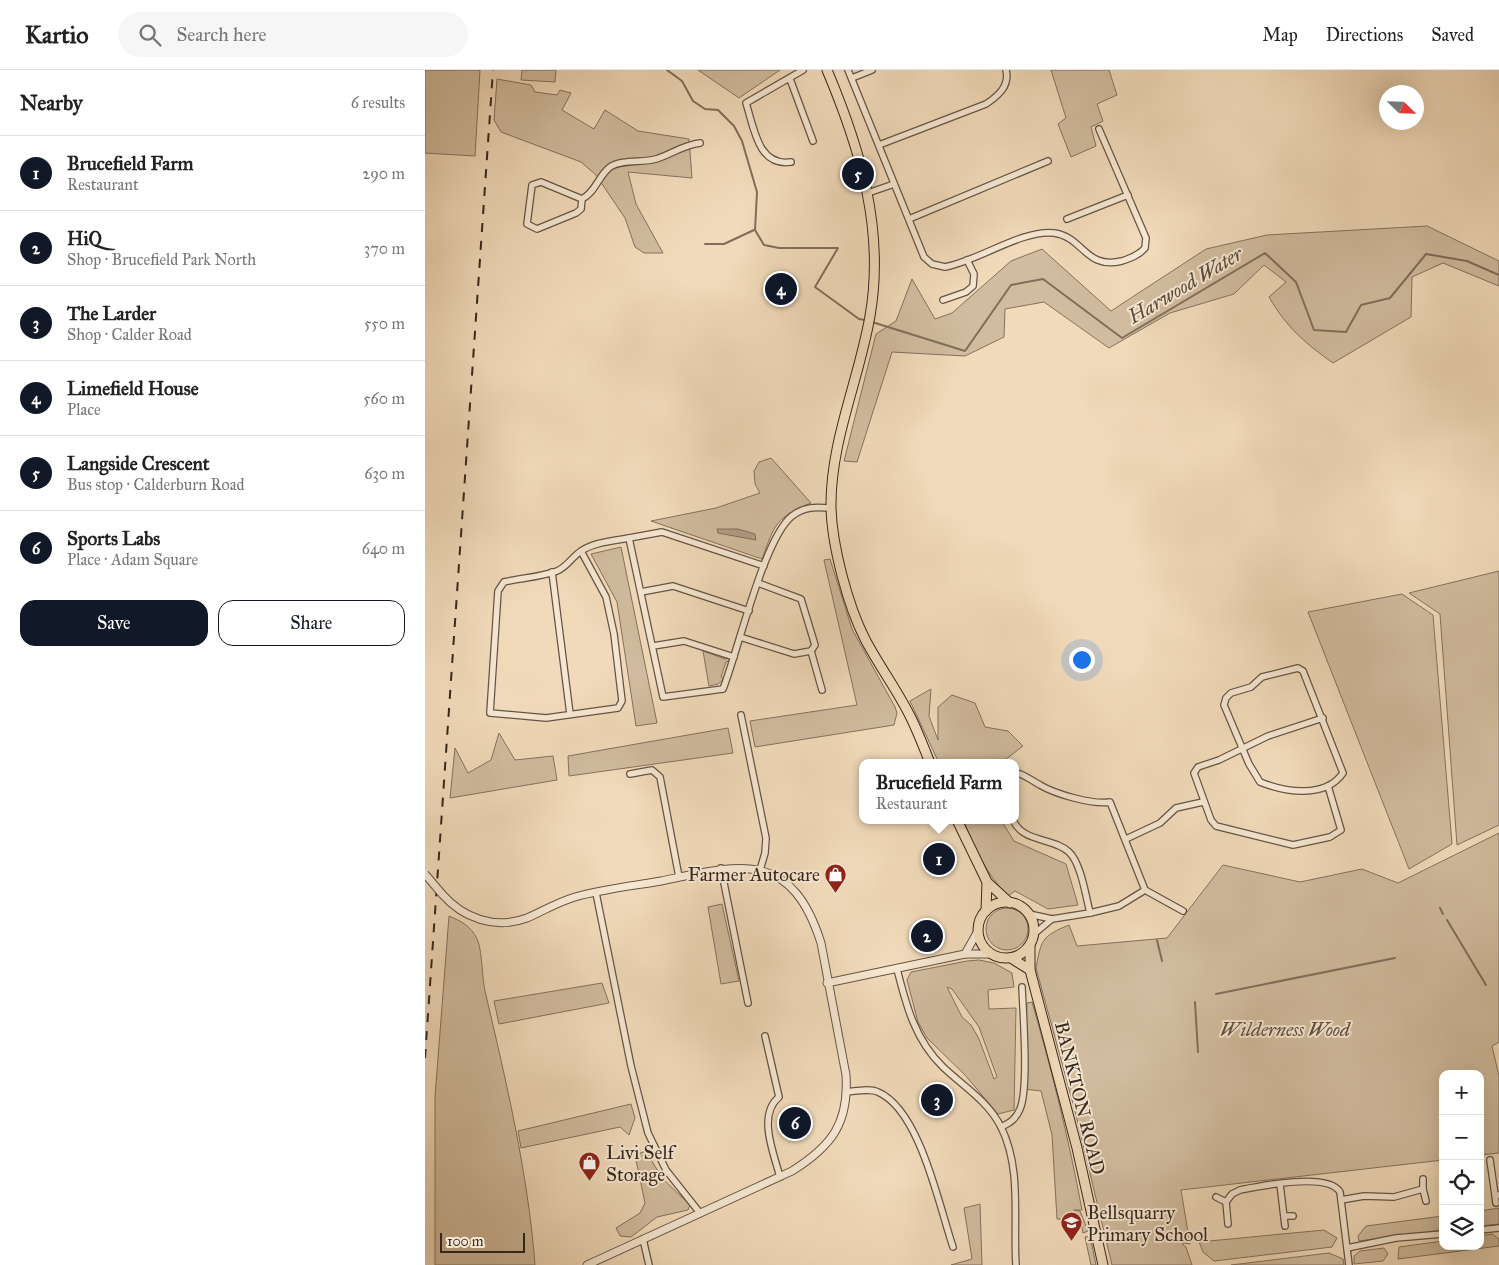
<!DOCTYPE html>
<meta charset="utf-8">
<style>
:root{--surface:#fff;--page:#f6f6f6;--text:#222;--muted:#767676;--line:#e0e0e0;--accent:#111827}
body{margin:0;font-family:"IM FELL Great Primer",serif;background:var(--page);color:var(--text)}
.controls{position:absolute;right:15px;bottom:15px;display:grid;overflow:hidden;border-radius:10px;box-shadow:0 5px 20px #0002}
.controls button{width:45px;height:45px;display:grid;place-items:center;padding:0;border:0;border-bottom:1px solid var(--line);background:var(--surface);color:var(--text);font:25px sans-serif}
.compass{position:absolute;left:954px;top:15px;width:45px;height:45px;border-radius:50%;background:var(--surface);box-shadow:0 5px 20px #0002;rotate:113deg}
.scale{position:absolute;left:15px;bottom:12px;width:85px;box-sizing:border-box;padding-left:5px;border:2px solid #36281d;border-top:0;font-size:14px;line-height:18px;white-space:nowrap;color:#36281d;-webkit-text-stroke:4px #f6e7d2;paint-order:stroke}
.you{position:absolute;left:656px;top:589px;width:18px;height:18px;margin:-12px;border:4px solid #fff;border-radius:50%;background:#1a73e8;box-shadow:0 0 0 8px #1a73e833}
.badge{display:grid;place-items:center;width:32px;height:32px;border-radius:50%;background:var(--accent);color:#fff;font-size:16px;font-weight:700}
.pin{position:absolute;translate:-50% -50%;border:2px solid #fff;box-shadow:0 1px 5px #0006}
.popup{position:absolute;left:434px;top:689px;width:160px;height:65px;box-sizing:border-box;display:grid;place-content:center;border-radius:10px;background:var(--surface);filter:drop-shadow(0 1px 4px #0005);font-size:16px;white-space:nowrap;color:var(--muted)}
.popup b{font-size:19px;color:var(--text)}
.popup::after{content:'';position:absolute;left:50%;top:100%;margin-left:-10px;border:10px solid transparent;border-top-color:var(--surface)}
.list{margin:0;padding:0;list-style:none}
h2{display:flex;justify-content:space-between;align-items:center;height:65px;margin:0;padding:0 20px;font-size:21px}
h2 small{font-size:16px;font-weight:400;color:var(--muted)}
.list li{display:grid;grid-template-columns:32px 1fr auto;gap:15px;align-items:center;box-sizing:border-box;height:75px;padding:0 20px;border-top:1px solid var(--line)}
.list b{display:block;font-size:19px;white-space:nowrap}
.list p{margin:0;font-size:16px;white-space:nowrap;color:var(--muted)}
.list em{font-size:16px;font-style:normal;color:var(--muted)}
.actions{display:flex;gap:10px;padding:15px 20px}
.actions a{flex:1;padding:11px 0;border:1px solid var(--accent);border-radius:15px;text-align:center;font-size:18px;color:var(--accent)}
.actions .main{background:var(--accent);color:#fff}
.icon{flex:none;width:28px;height:28px;fill:none;stroke:currentColor;stroke-width:2;stroke-linecap:round;stroke-linejoin:round}
.map{position:relative;flex:none;width:1074px;height:1195px;overflow:hidden}
header{display:flex;align-items:center;gap:30px;box-sizing:border-box;height:70px;padding:0 25px;background:var(--surface);border-bottom:1px solid var(--line)}
header strong{font-size:24px}
nav{display:flex;gap:28px;margin-inline-start:auto;font-size:18px}
.search{width:350px;height:45px;background:var(--page);display:flex;align-items:center;gap:12px;box-sizing:border-box;padding:0 18px;border-radius:28px;color:var(--muted);font-size:19px}
main{display:flex}
aside{flex:1;background:var(--surface)}
.map>svg:first-child{display:block}
</style>
<header>
<strong>Kartio</strong>
<div class="search"><svg class="icon" aria-label="search" viewBox="0 0 24 24"><circle cx="10" cy="10" r="6"/><path d="M15 15l6 6"/></svg>Search here</div>
<nav><a>Map</a><a>Directions</a><a>Saved</a></nav>
</header>
<main>
<aside>
<h2>Nearby<small>6 results</small></h2>
<ul class="list">
<li><span class="badge">1</span><div><b>Brucefield Farm</b><p>Restaurant</p></div><em>290 m</em></li>
<li><span class="badge">2</span><div><b>HiQ</b><p>Shop · Brucefield Park North</p></div><em>370 m</em></li>
<li><span class="badge">3</span><div><b>The Larder</b><p>Shop · Calder Road</p></div><em>550 m</em></li>
<li><span class="badge">4</span><div><b>Limefield House</b><p>Place</p></div><em>560 m</em></li>
<li><span class="badge">5</span><div><b>Langside Crescent</b><p>Bus stop · Calderburn Road</p></div><em>630 m</em></li>
<li><span class="badge">6</span><div><b>Sports Labs</b><p>Place · Adam Square</p></div><em>640 m</em></li>
</ul>
<div class="actions"><a class="main">Save</a><a>Share</a></div>
</aside>
<div class="map">
<svg width="1074" height="1195" viewBox="0 0 1074 1195">
<rect width="100%" height="100%" fill="#f1daba"/>
<filter id="stains"><feTurbulence type="fractalNoise" baseFrequency=".004" numOctaves="4"/><feColorMatrix values="0 0 0 0 .2 0 0 0 0 .09 0 0 0 0 .02 0 0 0 .5 -.17"/></filter>
<radialGradient id="worn" r=".72"><stop offset=".6" stop-color="#630" stop-opacity="0"/><stop offset="1" stop-color="#630" stop-opacity=".3"/></radialGradient>
<!-- green -->
<g fill="#d1bc9f" stroke="#84725e" fill-rule="evenodd">
<path d="M 0,0 L 55,0 L 50,86 L 0,83 Z"/>
<path d="M 97,0 L 131,0 L 130,12 L 96,10 Z"/>
<path d="M 273,0 L 355,0 L 314,28 Z"/>
<path d="M 626,0 L 684,0 L 692,25 L 672,34 L 678,51 L 666,57 L 671,76 L 646,87 L 633,54 L 641,48 Z"/>
<path d="M 72,9 L 106,15 L 110,22 L 132,25 L 135,20 L 146,23 L 137,40 L 169,59 L 180,40 L 213,61 L 264,69 L 267,108 L 203,102 L 211,134 L 238,183 L 219,183 L 210,177 L 200,148 L 171,105 L 156,92 L 76,62 L 69,50 Z"/>
<path d="M 1002,156 L 1074,191 L 1074,216 L 1018,193 L 987,207 L 986,247 L 908,293 C 881,274 861,257 844,227 L 861,212 L 839,195 L 809,224 L 745,243 L 684,278 L 619,232 L 580,239 L 579,267 L 540,286 L 467,282 L 432,392 L 419,391 L 451,264 L 471,251 L 487,209 L 510,249 L 527,243 L 586,191 L 617,179 L 686,241 L 781,179 L 842,165 Z"/>
<path d="M 346,388 L 386,433 C 350,448 350,454 337,489 L 226,451 L 291,438 L 335,423 L 330,414 L 329,401 L 334,392 Z"/>
<path d="M 196,477 L 232,653 L 211,656 L 192,532 L 166,484 Z"/>
<path d="M 405,489 L 427,559 L 470,637 L 472,643 L 469,655 L 330,677 L 325,651 L 432,635 L 399,490 Z"/>
<path d="M 1074,501 L 1074,755 L 1032,775 L 1015,544 L 984,523 Z"/>
<path d="M 977,524 L 1008,545 L 1027,774 L 984,799 L 883,542 Z"/>
<path d="M 278,581 L 300,589 L 303,587 L 305,591 L 301,592 L 296,607 L 299,609 L 293,614 L 284,616 Z"/>
<path d="M 506,619 L 504,646 L 513,670 L 513,637 L 527,625 L 550,633 L 560,657 L 583,661 L 598,676 L 576,693 L 514,693 L 485,631 Z"/>
<path d="M 303,658 L 308,683 L 144,706 L 143,686 Z"/>
<path d="M 74,663 L 90,690 L 128,686 L 132,710 L 25,728 L 30,678 L 43,703 L 66,690 Z"/>
<path d="M 538,750 L 576,750 L 589,771 L 641,794 L 653,835 L 623,839 L 590,821 L 583,826 C 561,804 550,779 538,750 Z"/>
<path d="M 1074,763 L 1074,972 L 1067,976 L 1074,1006 L 1074,1083 L 1055,1085 L 1055,1004 L 1018,1004 L 1018,1090 L 756,1120 L 765,1174 L 758,1173 L 758,1175 L 761,1177 L 767,1195 L 687,1195 L 650,1041 L 611,898 C 616,870 617,866 644,855 L 652,876 L 742,868 L 798,795 L 875,812 L 937,799 L 973,813 Z"/>
<path d="M 297,834 L 314,911 L 296,914 L 283,837 Z"/>
<circle cx="582" cy="859" r="21"/>
<path d="M 24,846 C 36,851 46,856 52,869 C 57,878 57,908 60,921 C 81,1011 103,1103 110,1195 L 10,1195 L 10,1027 Z"/>
<path d="M 554,890 L 569,893 L 587,903 L 589,917 L 563,920 L 564,939 L 591,938 L 589,1040 L 573,1044 L 540,1005 L 502,968 L 493,952 L 482,910 L 486,902 L 542,891 ZM 522,917 L 527,919 L 554,957 L 572,1007 L 569,1009 L 554,969 L 546,955 L 537,947 Z"/>
<path d="M 177,913 L 184,933 L 74,954 L 69,931 Z"/>
<path d="M 607,932 C 627,1001 644,1070 657,1140 L 649,1140 L 655,1141 L 663,1161 L 658,1163 L 655,1148 L 643,1146 L 642,1143 L 642,1149 L 632,1149 L 627,1065 L 616,1021 L 599,1019 L 602,933 Z"/>
<path d="M 206,1034 L 210,1048 L 204,1065 L 195,1057 L 96,1078 L 93,1061 Z"/>
<path d="M 221,1081 L 237,1108 L 265,1135 L 263,1140 L 232,1147 L 206,1167 L 195,1166 L 191,1158 L 215,1143 L 220,1133 L 210,1085 Z"/>
<path d="M 555,1134 L 557,1195 L 526,1195 L 547,1189 L 539,1138 Z"/>
<path d="M 1074,1138 L 1074,1154 L 1055,1156 L 1055,1141 Z"/>
<path d="M 1018,1146 L 1018,1160 L 934,1171 L 933,1166 L 941,1156 Z"/>
<path d="M 899,1160 L 912,1168 L 907,1177 L 789,1191 L 778,1182 L 774,1172 Z"/>
<path d="M 1067,1164 L 1074,1169 L 1074,1176 L 973,1189 L 974,1177 L 1018,1171 L 1018,1176 L 1055,1176 L 1055,1166 Z"/>
<path d="M 665,1166 L 671,1195 L 666,1195 L 660,1167 Z"/>
<path d="M 959,1178 L 963,1184 L 958,1191 L 929,1194 L 929,1186 L 935,1181 Z"/>
<path d="M 904,1183 L 918,1189 L 919,1195 L 806,1195 Z"/>
</g>
<!-- water -->
<path fill="#b19d85" stroke="#806e5b" d="M 292,459 L 313,459 L 330,464 L 331,470 L 293,463 Z"/>
<g fill="none" stroke-linecap="round" stroke-linejoin="round">
<!-- stream -->
<g stroke="#806e5b" stroke-width="2">
<path d="M 242,0 L 257,11 L 268,31 L 280,39 L 293,40 L 309,56 L 317,71 L 332,122 L 330,160 L 339,175 L 354,178 L 413,178 L 390,217 L 434,249 L 440,250"/>
<path d="M 280,174 L 299,174 L 329,160"/>
<path d="M 447,252 L 540,281 L 586,215 L 618,209 L 697,268 L 840,183 L 871,212 L 889,260 L 921,262 L 936,235 L 965,228 L 1001,184 L 1042,191 L 1074,205"/>
<path d="M 1015,838 L 1018,844"/>
<path d="M 1022,850 L 1061,915"/>
<path d="M 732,870 L 737,891"/>
<path d="M 791,924 L 970,888"/>
<path d="M 770,932 L 773,982"/>
</g>
<defs>
<g id="minor">
<path d="M 423,0 L 499,187 L 507,194 L 520,197 C 553,191 598,159 629,163 C 659,167 660,200 697,191 C 706,188 714,185 720,178 L 721,168 L 674,59"/>
<path d="M 427,8 L 447,0"/>
<path d="M 365,9 L 388,71"/>
<path d="M 454,75 L 561,34 C 573,26 585,16 581,0"/>
<path d="M 366,92 C 333,97 329,58 321,33 L 378,0"/>
<path d="M 443,123 L 469,114"/>
<path d="M 157,129 L 156,139 L 151,143 L 112,159 L 102,154 L 107,115 L 116,112 L 157,129 C 170,123 174,105 185,97 C 197,89 218,93 231,89 C 247,84 258,75 275,73"/>
<path d="M 484,149 L 623,91"/>
<path d="M 642,149 L 703,125"/>
<path d="M 518,230 L 541,222 L 548,216 L 549,204 L 542,190"/>
<path d="M 156,481 L 181,527 L 189,564 L 197,631 L 193,638 L 121,648 L 65,643 L 73,521 L 79,512 C 96,508 116,507 132,501 C 142,497 147,487 156,481 C 170,472 188,471 204,468"/>
<path d="M 339,496 L 237,462 L 204,468 L 238,627 L 298,619 C 313,581 339,468 367,446 C 380,436 391,437 406,438"/>
<path d="M 127,502 L 145,644"/>
<path d="M 216,522 L 248,516 L 324,541"/>
<path d="M 315,567 L 369,584 L 386,581 L 390,575 L 376,529 L 333,513"/>
<path d="M 228,576 L 259,571 L 309,587"/>
<path d="M 386,581 L 397,620"/>
<path d="M 873,598 L 878,601 L 918,703 C 900,729 860,722 835,712 L 824,694 L 799,635 L 801,628 L 806,623 L 826,617 L 837,607 Z"/>
<path d="M 316,645 L 341,768 L 340,783 L 335,800"/>
<path d="M 898,648 L 843,666 L 794,690 L 773,697 L 769,703 L 786,750 L 791,756 L 868,775 L 905,767 L 916,760 L 903,716"/>
<path d="M 590,702 C 600,705 606,710 615,715 C 630,724 668,735 685,732 L 720,820 L 694,836 L 665,843 L 627,849 L 604,844"/>
<path d="M 205,704 L 227,700 L 235,707 L 254,807"/>
<path d="M 588,750 C 598,773 628,767 644,782 C 656,793 661,827 665,843"/>
<path d="M 701,769 L 735,753 L 751,738 L 778,732"/>
<path d="M 296,798 L 323,933"/>
<path d="M 720,820 L 758,841"/>
<path d="M 171,823 L 206,996 L 223,1063 L 241,1100 L 275,1143"/>
<path d="M 609,864 L 627,849"/>
<path d="M 472,899 C 481,935 490,970 518,997 C 538,1016 563,1031 576,1057 C 597,1099 588,1149 591,1195"/>
<path d="M 340,966 L 354,1027 C 332,1045 349,1084 355,1107"/>
<path d="M 422,1022 C 431,1021 445,1018 453,1022 C 495,1040 514,1136 528,1177"/>
<path d="M 576,1057 C 585,1053 591,1049 595,1039 C 604,1018 598,944 597,917"/>
<path d="M 1065,1090 L 1070,1125"/>
<path d="M 855,1114 L 860,1156"/>
<path d="M 998,1119 L 998,1109"/>
<path d="M 791,1127 L 801,1132"/>
<path d="M 916,1130 L 939,1126 L 969,1127 L 998,1119 L 1001,1131"/>
<path d="M 1071,1133 L 1070,1125 L 1074,1125"/>
<path d="M 859,1146 L 868,1146"/>
<path d="M 803,1154 L 801,1132 L 807,1124 L 815,1120 C 835,1116 903,1102 915,1122 L 924,1195"/>
<path d="M 1055,1160 L 1074,1158"/>
<path d="M 218,1169 L 224,1195"/>
<path d="M 922,1178 L 971,1168 L 1018,1164"/>
</g>
<g id="tertiary">
<path d="M 17,824 C 38,848 70,860 102,848 C 118,841 133,832 150,827 C 178,819 207,816 236,811 C 314,795 366,778 396,873 L 421,1005 C 424,1053 407,1076 367,1101 L 162,1195"/>
<path d="M 540,884 L 553,861"/>
<path d="M 402,913 L 540,884 L 566,884"/>
</g>
<g id="primary">
<path d="M 402,0 C 435,78 460,160 445,246 C 434,310 405,372 406,438 C 407,476 423,536 440,569 C 454,596 473,621 486,648 C 493,662 499,678 505,693"/>
<path d="M 532,750 L 562,812 L 585,833"/>
<circle cx="581" cy="860" r="28"/>
<path d="M 561,841 L 562,812"/>
<path d="M 605,875 L 605,900 L 652,1078 L 678,1195"/>
<path d="M 586,888 L 605,900"/>
</g>
</defs>
<!-- minor casing -->
<use href="#minor" stroke="#655444" stroke-width="8"/>
<!-- tertiary casing -->
<use href="#tertiary" stroke="#655444" stroke-width="9"/>
<!-- primary casing -->
<use href="#primary" stroke="#36281d" stroke-width="11"/>
<!-- minor -->
<use href="#minor" stroke="#f6e7d2" stroke-width="5.5"/>
<!-- tertiary -->
<use href="#tertiary" stroke="#f6e7d2" stroke-width="7"/>
<!-- primary -->
<use href="#primary" stroke="#f1daba" stroke-width="9"/>
<!-- rail -->
<path stroke="#36281d" stroke-width="2" stroke-dasharray="9 9" stroke-linecap="butt" d="M 0,988 L 68,0"/>
<defs>
<path id="tertiary-bridge" d="M 0,804 L 17,824"/>
</defs>
<!-- tertiary-bridge casing -->
<use href="#tertiary-bridge" stroke="#655444" stroke-width="9" stroke-linecap="butt"/>
<!-- tertiary-bridge -->
<use href="#tertiary-bridge" stroke="#f6e7d2" stroke-width="7"/>
</g>
<!-- icons -->
<defs>
<symbol id="shop-pin" viewBox="-11 -11 22 30"><path d="M0 17L-7.5 6A9.5 9.5 0 1 1 7.5 6Z" fill="#8f2418" stroke="#f6e7d2"/><path d="M-5-2.5h2.3a2.7 3.5 0 0 1 5.4 0H5L5.5 6h-11ZM-1.5-2.5h3a1.5 2.3 0 0 0-3 0Z" fill="#fff"/></symbol>
<symbol id="school-pin" viewBox="-11 -11 22 30"><path d="M0 17L-7.5 6A9.5 9.5 0 1 1 7.5 6Z" fill="#8f2418" stroke="#f6e7d2"/><path d="M0-5L7-2L0 1L-7-2ZM-4 1L0 2.5L4 1V4Q0 6-4 4Z" fill="#fff"/></symbol>
</defs>
<g fill-rule="evenodd">
<use href="#shop-pin" x="398" y="792" width="25" height="34"/>
<use href="#shop-pin" x="152" y="1080" width="25" height="34"/>
<use href="#school-pin" x="634" y="1140" width="25" height="34"/>
</g>
<g text-anchor="middle" dominant-baseline="central" stroke-width="4" stroke-linejoin="round" paint-order="stroke">
<!-- poi labels -->
<g font-size="19" fill="#36281d" stroke="#f6e7d2" text-anchor="start">
<text x="395" y="804" text-anchor="end">Farmer Autocare</text>
<text x="181" y="1082">Livi Self<tspan x="181" dy="22">Storage</tspan></text>
<text x="662" y="1142">Bellsquarry<tspan x="662" dy="22">Primary School</tspan></text>
</g>
<!-- park labels -->
<g font-size="19" font-style="italic" fill="#5d4d3e" stroke="#f6e7d2">
<text x="860" y="959">Wilderness Wood</text>
</g>
<!-- street labels -->
<g font-size="19" fill="#36281d" stroke="#f6e7d2">
<text transform="translate(655 1028) rotate(76)">BANKTON ROAD</text>
</g>
<!-- water labels -->
<g font-size="20" font-style="italic" fill="#5b4b3c" stroke="#f6e7d2">
<text transform="translate(760 215) rotate(-31)">Harwood Water</text>
</g>
</g>
<rect width="100%" height="100%" filter="url(#stains)"/>
<rect width="100%" height="100%" fill="url(#worn)"/>
</svg>
<div class="controls">
<button>+</button>
<button>−</button>
<button><svg class="icon" aria-label="locate" viewBox="0 0 24 24"><circle cx="12" cy="12" r="6"/><path d="M12 2v4M12 18v4M2 12h4M18 12h4"/></svg></button>
<button><svg class="icon" aria-label="layers" viewBox="0 0 24 24"><path d="M12 4l9 5-9 5-9-5zM3 14l9 5 9-5"/></svg></button>
</div>
<svg class="compass" viewBox="-18 -18 36 36"><path d="M0-13l5 13h-10z" fill="#e53935"/><path d="M0 13l5-13h-10z" fill="#767676"/></svg>
<div class="scale">100 m</div>
<div class="you"></div>
<div class="pin badge" style="left:514px;top:789px">1</div>
<div class="popup"><b>Brucefield Farm</b>Restaurant</div>
<div class="pin badge" style="left:502px;top:866px">2</div>
<div class="pin badge" style="left:512px;top:1030px">3</div>
<div class="pin badge" style="left:356px;top:219px">4</div>
<div class="pin badge" style="left:433px;top:104px">5</div>
<div class="pin badge" style="left:370px;top:1053px">6</div>
</div>
</main>
